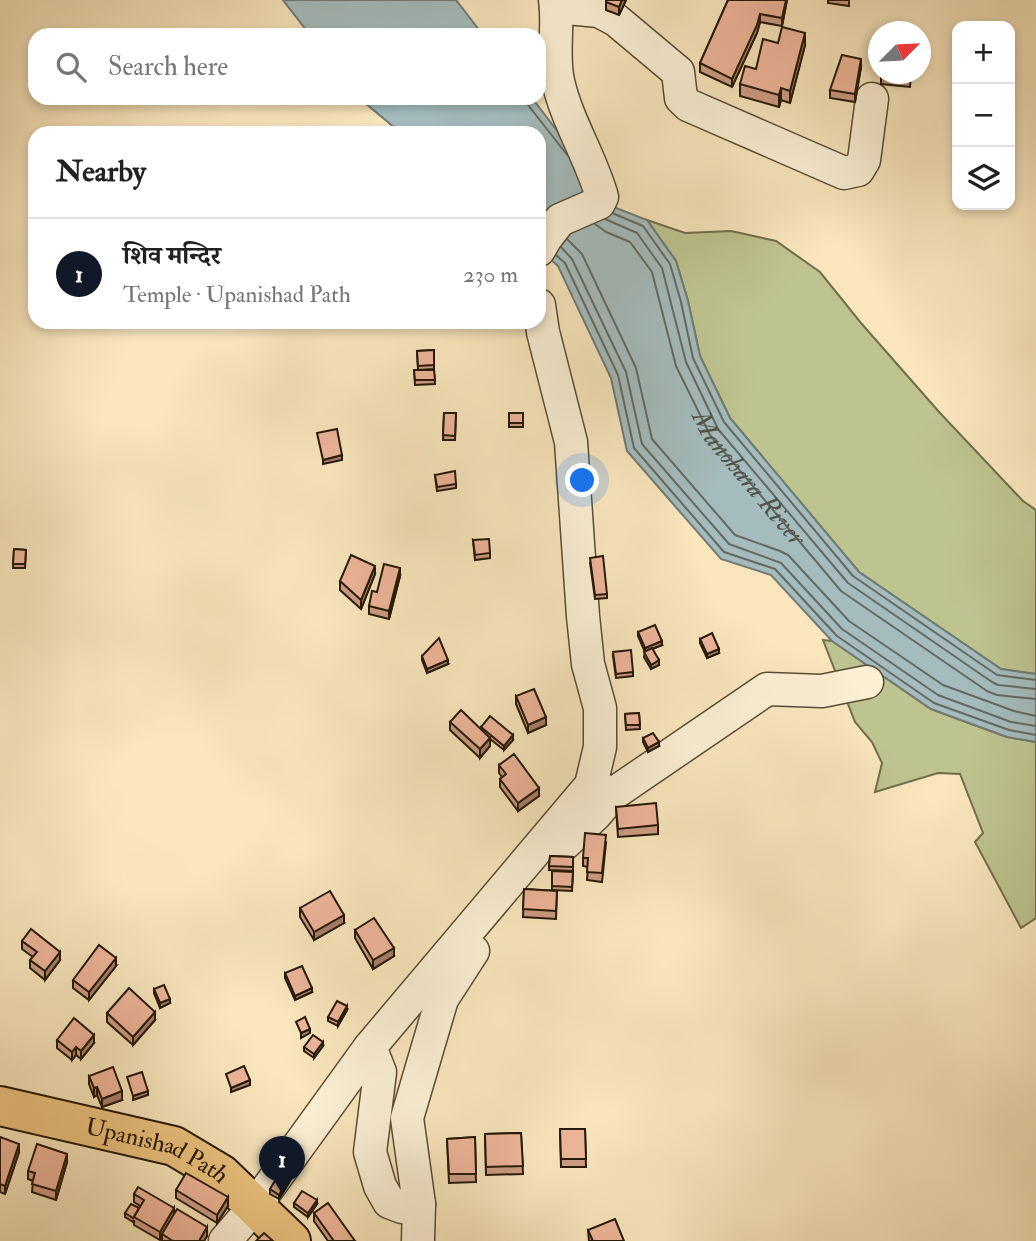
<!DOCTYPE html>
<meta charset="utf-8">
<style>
:root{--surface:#fff;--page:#f2f2f2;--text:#202124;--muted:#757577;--line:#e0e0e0;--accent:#111827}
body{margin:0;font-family:"IM FELL Double Pica","Noto Serif Devanagari",serif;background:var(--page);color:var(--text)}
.controls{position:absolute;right:21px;top:21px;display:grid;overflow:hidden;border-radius:14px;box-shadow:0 4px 10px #0003}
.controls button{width:63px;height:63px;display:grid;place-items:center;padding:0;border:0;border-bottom:2px solid var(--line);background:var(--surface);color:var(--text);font:35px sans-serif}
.compass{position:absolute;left:868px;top:21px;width:63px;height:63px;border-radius:50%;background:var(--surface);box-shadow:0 4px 10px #0003;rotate:66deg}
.you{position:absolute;left:583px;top:481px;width:24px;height:24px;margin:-18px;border:5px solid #fff;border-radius:50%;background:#1a73e8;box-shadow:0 0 0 10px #1a73e833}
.badge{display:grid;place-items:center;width:46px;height:46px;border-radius:50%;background:var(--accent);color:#fff;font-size:23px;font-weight:700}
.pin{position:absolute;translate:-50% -58px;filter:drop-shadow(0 2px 4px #0008)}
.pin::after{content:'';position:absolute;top:37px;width:24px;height:21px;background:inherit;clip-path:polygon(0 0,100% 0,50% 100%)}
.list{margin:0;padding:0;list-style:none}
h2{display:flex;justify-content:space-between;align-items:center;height:91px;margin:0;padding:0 28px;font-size:30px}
h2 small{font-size:23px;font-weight:400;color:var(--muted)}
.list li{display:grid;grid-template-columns:46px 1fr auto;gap:21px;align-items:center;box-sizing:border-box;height:112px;padding:0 28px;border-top:2px solid var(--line)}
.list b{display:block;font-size:26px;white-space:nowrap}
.list p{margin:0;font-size:23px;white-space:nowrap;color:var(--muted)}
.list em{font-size:23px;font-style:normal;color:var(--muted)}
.icon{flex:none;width:38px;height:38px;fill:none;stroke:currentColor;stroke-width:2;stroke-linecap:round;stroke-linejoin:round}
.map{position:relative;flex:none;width:1036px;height:1241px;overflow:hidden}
.search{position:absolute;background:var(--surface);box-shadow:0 4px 10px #0003;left:28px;top:28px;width:518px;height:77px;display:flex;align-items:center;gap:18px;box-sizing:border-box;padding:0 24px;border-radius:21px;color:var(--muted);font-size:26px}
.panel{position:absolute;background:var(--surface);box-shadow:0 4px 10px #0003;left:28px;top:126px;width:518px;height:203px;border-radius:21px}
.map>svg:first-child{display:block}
</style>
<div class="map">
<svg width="1036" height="1241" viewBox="0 0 1036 1241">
<rect width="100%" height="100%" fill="#f9e6bd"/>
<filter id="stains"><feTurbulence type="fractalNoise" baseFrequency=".00286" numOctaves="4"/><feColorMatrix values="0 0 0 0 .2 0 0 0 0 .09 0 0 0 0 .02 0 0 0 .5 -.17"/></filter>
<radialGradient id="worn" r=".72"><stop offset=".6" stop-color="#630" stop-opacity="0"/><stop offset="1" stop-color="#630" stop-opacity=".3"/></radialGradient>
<!-- green -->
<g fill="#bec490" stroke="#716e4c" stroke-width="2">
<path d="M 647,220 L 685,233 L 731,231 L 776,241 L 820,272 L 861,323 L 940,413 L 1023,501 L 1036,510 L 1036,674 L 1001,669 L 859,572 L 730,418 L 700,356 L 688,301 L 676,261 Z"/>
<path d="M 823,640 L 832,641 L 931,709 L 1007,737 L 1036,742 L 1036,918 L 1021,928 L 975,842 L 983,833 L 960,774 L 938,773 L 875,792 L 882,763 L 872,742 L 855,722 Z"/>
</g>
<!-- water -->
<g fill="#a4bcbd" stroke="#717a75" stroke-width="2">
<path d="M 283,0 L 456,0 L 483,35 L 310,35 Z"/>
<path d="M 359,98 L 532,98 L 616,208 L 647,220 L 676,261 L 688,301 L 700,356 L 730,418 L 859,572 L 1001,669 L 1036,674 L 1036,742 L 1007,737 L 931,709 L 832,641 L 771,575 L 721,559 L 627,451 L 611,378 L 558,266 L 539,249 L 539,133 L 401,133 Z"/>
</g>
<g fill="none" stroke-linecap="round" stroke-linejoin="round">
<!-- shore -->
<g stroke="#646a62" stroke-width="2">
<path d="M 527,98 L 528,105 L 568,156"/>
<path d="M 612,213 L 643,226 L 670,264 L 681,302 L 693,358 L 724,422 L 853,576 L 997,675 L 1036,680"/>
<path d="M 605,219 L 637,233 L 662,268 L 686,362 L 718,429 L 848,583 L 992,682 L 998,685 L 1036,689"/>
<path id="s1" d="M 595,224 L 606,232 L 630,242 L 652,272 L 676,366 L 710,435 L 841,591 L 987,691 L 997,695 L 1036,699"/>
<path d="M 567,239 L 582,254 L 636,368 L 652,439 L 735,535 L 780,551 L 788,555 L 849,621 L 943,685 L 1014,711 L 1036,716"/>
<path d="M 561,247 L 572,259 L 626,372 L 642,444 L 729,544 L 781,563 L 842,629 L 938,695 L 1011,722 L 1036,726"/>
<path d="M 556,255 L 565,263 L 618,375 L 634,448 L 724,552 L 775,569 L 837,636 L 934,703 L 1009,730 L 1036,735"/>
</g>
<defs>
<g id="minor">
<path d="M 556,7 L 599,11 L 616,20 L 678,72 L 681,98 L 688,105 L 844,173 L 858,170 L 864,160 L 872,99"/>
<path d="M 539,250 L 546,238 L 560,220 L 599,203 L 602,197 C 591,157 567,122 558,81 C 552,54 559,27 555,0"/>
<path d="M 595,787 L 613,794 L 767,689 L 822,691 L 867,682"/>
<path d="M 562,846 L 596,814 L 613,794"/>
<path d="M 370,1047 L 380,1072 L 370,1152 L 380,1186 L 389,1202 L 402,1207 L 419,1204"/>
<path d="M 225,1241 L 255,1206 L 370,1047 L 591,785 L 600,747 L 600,708 L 588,664 L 583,616 L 571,442 L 543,332 L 539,305"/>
<path d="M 418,1241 L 419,1204 L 407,1118 L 442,999 L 473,951"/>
</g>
<g id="major">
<path id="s2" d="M 0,1106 L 174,1146 L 221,1174 L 291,1241"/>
</g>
</defs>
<!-- minor casing -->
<use href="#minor" stroke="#594c35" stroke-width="35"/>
<!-- major casing -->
<use href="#major" stroke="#241808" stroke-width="42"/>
<!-- minor -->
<use href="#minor" stroke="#fbefd4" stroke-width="32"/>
<!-- major -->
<use href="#major" stroke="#ecc37e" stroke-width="38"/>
</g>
<!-- wall -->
<g fill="#cd9c84" stroke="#241808" stroke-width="2">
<path d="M 606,0 L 626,0 L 619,15 L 606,10 Z"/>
<path d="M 728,0 L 787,0 L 782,26 L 760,22 L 757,33 L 732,87 L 700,72 L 700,63 Z"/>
<path d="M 828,0 L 849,0 L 849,6 L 828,3 Z"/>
<path d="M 778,43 L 805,45 L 790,103 L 781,100 L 779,107 L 740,96 L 740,84 L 756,69 Z"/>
<path d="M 861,67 L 855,102 L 830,98 L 830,90 Z"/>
<path d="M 881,74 L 911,74 L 910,87 L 881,84 Z"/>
<path d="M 434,350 L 434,369 L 418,370 L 417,351 Z"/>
<path d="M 414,370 L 434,370 L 435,384 L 415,385 Z"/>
<path d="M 444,413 L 456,413 L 455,440 L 443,440 Z"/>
<rect x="509" y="413" width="14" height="14"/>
<path d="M 435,475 L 456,484 L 456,488 L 437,491 Z"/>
<path d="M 473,540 L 490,553 L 490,558 L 475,560 Z"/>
<path d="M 14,549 L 26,550 L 25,568 L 13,568 Z"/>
<path d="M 590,562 L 607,594 L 607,598 L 595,599 Z"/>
<path d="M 375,574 L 361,609 L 340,590 L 340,581 Z"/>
<path d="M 400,576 L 389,619 L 369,614 L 369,606 L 377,592 Z"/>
<path d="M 638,632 L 662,645 L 652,649 L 659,665 L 651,669 L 644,657 L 645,652 L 638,636 Z"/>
<path d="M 700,639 L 719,653 L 707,658 L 700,643 Z"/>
<path d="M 422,656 L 448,664 L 427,673 L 422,660 Z"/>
<path d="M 613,656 L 633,672 L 633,676 L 616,678 Z"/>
<path d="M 516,696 L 546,725 L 528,733 L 516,704 Z"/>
<path d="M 639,713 L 640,729 L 626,730 L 625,714 Z"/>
<path d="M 450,722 L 481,730 L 481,727 L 513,740 L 504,750 L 490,739 L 490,746 L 480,758 L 450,730 Z"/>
<path d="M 643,738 L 659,746 L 648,752 L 643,742 Z"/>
<path d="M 499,765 L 539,796 L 518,811 L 500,787 L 500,779 L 502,777 L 499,773 Z"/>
<path d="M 616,807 L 658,825 L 658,834 L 618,837 Z"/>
<path d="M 606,843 L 602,882 L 587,880 L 588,867 L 583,866 L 583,858 Z"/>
<path d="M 550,856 L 573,857 L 573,871 L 549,870 Z"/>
<path d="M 552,871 L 573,872 L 572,891 L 552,890 Z"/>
<path d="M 524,889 L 557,891 L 556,919 L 523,917 Z"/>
<path d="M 300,908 L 344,923 L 314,940 L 300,917 Z"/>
<path d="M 355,930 L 394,956 L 373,969 L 355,938 Z"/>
<path d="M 22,941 L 60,960 L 45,980 L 30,968 L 30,960 L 33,957 L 22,949 Z"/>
<path d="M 116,966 L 89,1000 L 73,988 L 73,980 Z"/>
<path d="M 285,973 L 312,992 L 295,1000 L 285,978 Z"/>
<path d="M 154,989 L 170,1003 L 160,1008 L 154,993 Z"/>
<path d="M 347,1010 L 338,1026 L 328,1021 L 328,1017 Z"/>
<path d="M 107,1013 L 155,1020 L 133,1045 L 107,1022 Z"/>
<path d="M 57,1040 L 94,1043 L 81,1059 L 76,1055 L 72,1060 L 57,1048 Z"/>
<path d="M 323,1046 L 314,1058 L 304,1051 L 304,1047 Z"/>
<path d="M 89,1076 L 122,1100 L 102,1107 L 97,1095 L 94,1097 L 89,1084 Z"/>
<path d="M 560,1129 L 585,1129 L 586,1167 L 561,1167 Z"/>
<path d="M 521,1133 L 523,1174 L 486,1175 L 485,1134 Z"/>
<path d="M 0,1137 L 19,1152 L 5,1194 L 0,1192 Z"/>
<path d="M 475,1137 L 476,1182 L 449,1183 L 447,1139 Z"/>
<path d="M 67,1162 L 56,1200 L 32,1192 L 33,1181 L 28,1179 L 28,1171 Z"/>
<path d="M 290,1181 L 279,1199 L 270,1194 L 270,1189 Z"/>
<path d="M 176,1190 L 228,1206 L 217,1223 L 176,1198 Z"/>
<path d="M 134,1194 L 174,1214 L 207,1236 L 204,1241 L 162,1241 L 162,1237 L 160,1240 L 134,1225 L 134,1220 L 133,1222 L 125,1217 L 125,1213 L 139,1209 L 140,1206 L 134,1202 Z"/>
<path d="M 294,1203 L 317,1204 L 308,1217 L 294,1207 Z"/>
<path d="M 314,1213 L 355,1241 L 328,1241 L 314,1221 Z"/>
<path d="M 588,1230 L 624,1241 L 589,1241 Z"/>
</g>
<!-- shaded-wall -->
<g fill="#a77f6c" stroke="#241808" stroke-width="2">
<path d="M 622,0 L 626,0 L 619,15 L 619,7 Z"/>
<path d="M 786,0 L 787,0 L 782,26 L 782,18 Z"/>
<path d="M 760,14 L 760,22 L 757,33 L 732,87 L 732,79 Z"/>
<path d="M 805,33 L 805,45 L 790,103 L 790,91 Z"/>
<path d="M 861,59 L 861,67 L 855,102 L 855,94 Z"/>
<path d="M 781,88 L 781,100 L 779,107 L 779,95 Z"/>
<path d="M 342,455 L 342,460 L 323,464 L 323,460 Z"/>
<path d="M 375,566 L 375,574 L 361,609 L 361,600 Z"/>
<path d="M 400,568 L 400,576 L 389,619 L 389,611 Z"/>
<path d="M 662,641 L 662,645 L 645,652 L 645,648 Z"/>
<path d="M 719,649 L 719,653 L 707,658 L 707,654 Z"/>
<path d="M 448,660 L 448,664 L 427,673 L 427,669 Z"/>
<path d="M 659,660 L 659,665 L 651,669 L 651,665 Z"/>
<path d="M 546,717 L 546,725 L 528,733 L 528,725 Z"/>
<path d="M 513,735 L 513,740 L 504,750 L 504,746 Z"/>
<path d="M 490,738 L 490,746 L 480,758 L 480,749 Z"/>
<path d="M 659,742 L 659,746 L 648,752 L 648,748 Z"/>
<path d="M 539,788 L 539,796 L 518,811 L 518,803 Z"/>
<path d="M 344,915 L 344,923 L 314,940 L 314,932 Z"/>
<path d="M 394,948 L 394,956 L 373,969 L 373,960 Z"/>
<path d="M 60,952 L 60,960 L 45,980 L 45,971 Z"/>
<path d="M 116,958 L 116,966 L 89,1000 L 89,992 Z"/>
<path d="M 312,988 L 312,992 L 295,1000 L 295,996 Z"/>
<path d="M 170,999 L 170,1003 L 160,1008 L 160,1003 Z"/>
<path d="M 347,1006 L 347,1010 L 338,1026 L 338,1022 Z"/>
<path d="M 155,1012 L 155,1020 L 133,1045 L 133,1037 Z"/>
<path d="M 310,1029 L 310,1033 L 301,1038 L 301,1033 Z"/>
<path d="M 94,1035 L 94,1043 L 81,1059 L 81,1051 Z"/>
<path d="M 323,1042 L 323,1046 L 314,1058 L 314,1054 Z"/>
<path d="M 76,1047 L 76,1055 L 72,1060 L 72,1052 Z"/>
<path d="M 250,1080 L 250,1085 L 231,1092 L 231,1088 Z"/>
<path d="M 97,1087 L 97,1095 L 94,1097 L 94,1088 Z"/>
<path d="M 122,1091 L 122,1100 L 102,1107 L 102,1099 Z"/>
<path d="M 148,1091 L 148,1095 L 133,1100 L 133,1096 Z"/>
<path d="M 19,1144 L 19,1152 L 5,1194 L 5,1186 Z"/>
<path d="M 67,1154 L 67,1162 L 56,1200 L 56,1191 Z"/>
<path d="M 290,1176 L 290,1181 L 279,1199 L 279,1195 Z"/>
<path d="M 228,1197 L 228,1206 L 217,1223 L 217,1215 Z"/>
<path d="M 317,1200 L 317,1204 L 308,1217 L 308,1213 Z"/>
<path d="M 174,1208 L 174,1216 L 162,1234 L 160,1240 L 160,1232 Z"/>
<path d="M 207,1227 L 207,1236 L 204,1241 L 199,1241 Z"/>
</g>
<!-- building -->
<g fill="#eeb59a" stroke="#241808" stroke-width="2">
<path d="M 606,0 L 622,0 L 619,7 L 606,2 Z"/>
<path d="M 728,0 L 786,0 L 782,18 L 760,14 L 757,25 L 732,79 L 700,63 Z"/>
<path d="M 782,27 L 805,33 L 790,91 L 781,88 L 779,95 L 740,84 L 745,66 L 756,69 L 763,39 L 778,43 Z"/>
<path d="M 842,55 L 861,59 L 855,94 L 830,90 Z"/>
<path d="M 881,74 L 910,74 L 910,79 L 881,75 Z"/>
<path d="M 434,350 L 434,365 L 418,366 L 417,351 Z"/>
<path d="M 414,370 L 434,370 L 435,380 L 415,380 Z"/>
<path d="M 444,413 L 456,413 L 455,436 L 443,435 Z"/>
<rect x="509" y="413" width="14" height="10"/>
<path d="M 337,429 L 342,455 L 323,460 L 317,433 Z"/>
<path d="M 455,471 L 456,484 L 437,487 L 435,475 Z"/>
<path d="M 489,539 L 490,553 L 475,555 L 473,540 Z"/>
<path d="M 14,549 L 26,550 L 25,564 L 13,564 Z"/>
<path d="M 351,555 L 375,566 L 361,600 L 340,581 Z"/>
<path d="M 603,556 L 607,594 L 595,595 L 590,558 Z"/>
<path d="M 384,564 L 400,568 L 389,611 L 369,606 L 372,591 L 377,592 Z"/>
<path d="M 655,625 L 662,641 L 645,648 L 638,632 Z"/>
<path d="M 712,633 L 719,649 L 707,654 L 700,639 Z"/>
<path d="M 439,638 L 448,660 L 427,669 L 422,656 Z"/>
<path d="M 652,648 L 659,660 L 651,665 L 644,652 Z"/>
<path d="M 631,650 L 633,672 L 616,674 L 613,652 Z"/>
<path d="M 534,689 L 546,717 L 528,725 L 516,696 Z"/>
<path d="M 461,710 L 490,738 L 480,749 L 450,722 Z"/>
<path d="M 639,713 L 640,725 L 626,725 L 625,714 Z"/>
<path d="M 490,716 L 513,735 L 504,746 L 481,727 Z"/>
<path d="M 653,733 L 659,742 L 648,748 L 643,738 Z"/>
<path d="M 514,754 L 539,788 L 518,803 L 500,779 L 506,774 L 499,765 Z"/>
<path d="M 656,803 L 658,825 L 618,829 L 616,807 Z"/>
<path d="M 585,833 L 606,835 L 602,873 L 587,872 L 588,858 L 583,858 Z"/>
<path d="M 550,856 L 573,857 L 573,867 L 549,866 Z"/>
<path d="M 552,871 L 573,872 L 572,887 L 552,886 Z"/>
<path d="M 524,889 L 557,891 L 556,911 L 523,909 Z"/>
<path d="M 330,891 L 344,915 L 314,932 L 300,908 Z"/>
<path d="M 374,918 L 394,948 L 373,960 L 355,930 Z"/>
<path d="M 31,929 L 60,952 L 45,971 L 30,960 L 37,952 L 22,941 Z"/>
<path d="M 99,945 L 116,958 L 89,992 L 73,980 Z"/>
<path d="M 302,966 L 312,988 L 295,996 L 285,973 Z"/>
<path d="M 164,985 L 170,999 L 160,1003 L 154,989 Z"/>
<path d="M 129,988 L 155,1012 L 133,1037 L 107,1013 Z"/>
<path d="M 337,1001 L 347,1006 L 338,1022 L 328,1017 Z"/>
<path d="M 305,1017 L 310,1029 L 301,1033 L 296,1022 Z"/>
<path d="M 74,1018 L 94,1035 L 81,1051 L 76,1047 L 72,1052 L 57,1040 Z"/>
<path d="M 313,1035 L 323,1042 L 314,1054 L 304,1047 Z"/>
<path d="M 244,1066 L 250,1080 L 231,1088 L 226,1074 Z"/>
<path d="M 113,1067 L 122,1091 L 102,1099 L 97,1087 L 94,1088 L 89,1076 Z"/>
<path d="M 142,1072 L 148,1091 L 133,1096 L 127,1077 Z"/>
<path d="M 560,1129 L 585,1129 L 586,1159 L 561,1159 Z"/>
<path d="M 521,1133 L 523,1166 L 486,1167 L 485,1134 Z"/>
<path d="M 0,1137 L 19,1144 L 5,1186 L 0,1184 Z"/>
<path d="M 475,1137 L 476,1174 L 449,1174 L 447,1139 Z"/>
<path d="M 37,1144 L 67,1154 L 56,1191 L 32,1184 L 35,1173 L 28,1171 Z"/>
<path d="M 281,1171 L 290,1176 L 279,1195 L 270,1189 Z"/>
<path d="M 186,1173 L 228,1197 L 217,1215 L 176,1190 Z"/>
<path d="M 138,1187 L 174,1208 L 160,1232 L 134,1217 L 144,1200 L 134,1194 Z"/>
<path d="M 302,1191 L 317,1200 L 308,1213 L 294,1203 Z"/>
<path d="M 328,1203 L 355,1241 L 334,1241 L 314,1213 Z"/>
<path d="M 131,1204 L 139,1208 L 133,1218 L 125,1213 Z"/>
<path d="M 177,1209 L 207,1227 L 199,1241 L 173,1241 L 162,1234 Z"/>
<path d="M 615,1219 L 624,1241 L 593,1241 L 588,1230 Z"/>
<path d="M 264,1233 L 273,1241 L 256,1241 Z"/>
</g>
<g text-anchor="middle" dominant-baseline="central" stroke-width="5" stroke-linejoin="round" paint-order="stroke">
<!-- street labels -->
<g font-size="24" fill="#241808" stroke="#fbefd4">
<text stroke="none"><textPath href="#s2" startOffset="164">Upanishad Path</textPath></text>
</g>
<!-- water labels -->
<g font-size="26" font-style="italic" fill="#515147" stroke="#fbefd4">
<text stroke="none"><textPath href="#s1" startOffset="308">Manohara River</textPath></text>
</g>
</g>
<rect width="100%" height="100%" filter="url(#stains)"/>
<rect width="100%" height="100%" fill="url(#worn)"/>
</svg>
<div class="controls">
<button>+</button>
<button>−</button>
<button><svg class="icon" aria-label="layers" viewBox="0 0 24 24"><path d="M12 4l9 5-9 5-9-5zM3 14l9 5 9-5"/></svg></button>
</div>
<svg class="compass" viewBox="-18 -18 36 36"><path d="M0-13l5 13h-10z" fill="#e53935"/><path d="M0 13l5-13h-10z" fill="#757577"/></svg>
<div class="you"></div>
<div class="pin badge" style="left:282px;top:1194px">1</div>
<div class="search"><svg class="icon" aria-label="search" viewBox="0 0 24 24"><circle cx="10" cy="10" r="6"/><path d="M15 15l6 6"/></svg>Search here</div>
<section class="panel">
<h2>Nearby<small></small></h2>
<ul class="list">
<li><span class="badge">1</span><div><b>शिव मन्दिर</b><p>Temple · Upanishad Path</p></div><em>230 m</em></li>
</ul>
</section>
</div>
